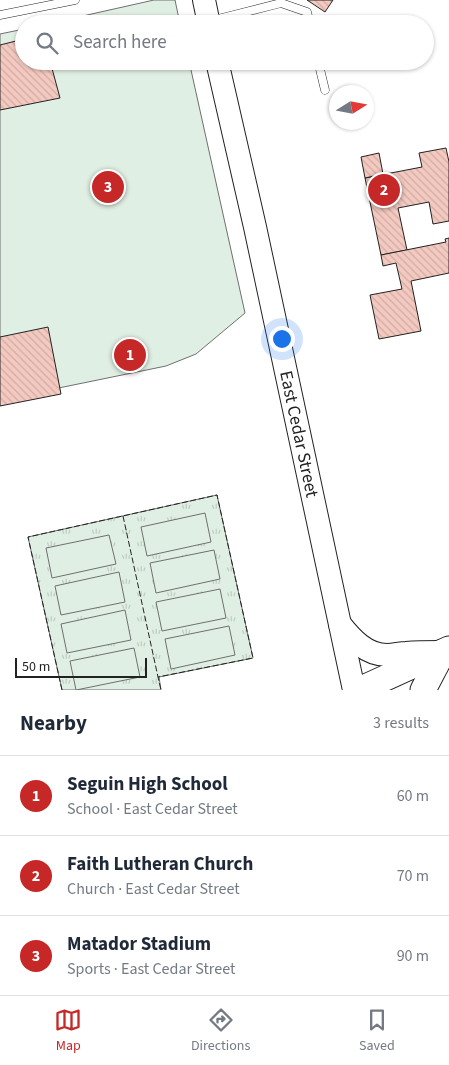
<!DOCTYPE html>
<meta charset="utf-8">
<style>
:root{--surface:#fff;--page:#f6f6f7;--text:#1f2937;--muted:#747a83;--line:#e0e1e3;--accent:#c62828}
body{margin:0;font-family:"Source Sans 3",sans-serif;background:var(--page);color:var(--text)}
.compass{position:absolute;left:329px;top:85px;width:45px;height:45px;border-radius:50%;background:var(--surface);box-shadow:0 1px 4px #0004;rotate:79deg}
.scale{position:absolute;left:15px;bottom:12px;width:132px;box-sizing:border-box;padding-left:5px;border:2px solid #222;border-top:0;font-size:14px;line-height:18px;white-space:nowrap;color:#222;-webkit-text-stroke:4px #fff;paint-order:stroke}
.you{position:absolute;left:281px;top:338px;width:18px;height:18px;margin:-12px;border:4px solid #fff;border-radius:50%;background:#1a73e8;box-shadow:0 0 0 8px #1a73e833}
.badge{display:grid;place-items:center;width:32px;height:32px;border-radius:50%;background:var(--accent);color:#fff;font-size:16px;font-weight:700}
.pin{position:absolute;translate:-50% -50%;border:2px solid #fff;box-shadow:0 1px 5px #0006}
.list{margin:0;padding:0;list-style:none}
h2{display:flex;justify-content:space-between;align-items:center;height:65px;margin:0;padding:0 20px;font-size:21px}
h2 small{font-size:16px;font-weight:400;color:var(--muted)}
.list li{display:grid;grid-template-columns:32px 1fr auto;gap:15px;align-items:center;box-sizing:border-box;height:80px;padding:0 20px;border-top:1px solid var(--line)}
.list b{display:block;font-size:19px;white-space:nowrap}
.list p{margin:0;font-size:16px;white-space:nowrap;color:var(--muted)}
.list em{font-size:16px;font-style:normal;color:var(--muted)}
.icon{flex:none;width:28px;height:28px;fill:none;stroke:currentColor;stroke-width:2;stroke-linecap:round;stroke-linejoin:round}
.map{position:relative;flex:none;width:449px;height:690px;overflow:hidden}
.search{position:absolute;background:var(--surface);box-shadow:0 1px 4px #0004;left:15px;right:15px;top:15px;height:55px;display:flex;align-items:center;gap:12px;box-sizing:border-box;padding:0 18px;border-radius:28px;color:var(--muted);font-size:19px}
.sheet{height:305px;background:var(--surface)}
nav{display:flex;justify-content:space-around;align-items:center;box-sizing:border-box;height:70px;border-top:1px solid var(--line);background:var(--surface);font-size:14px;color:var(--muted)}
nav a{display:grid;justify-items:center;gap:2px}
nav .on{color:var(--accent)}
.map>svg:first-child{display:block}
</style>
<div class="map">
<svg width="449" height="690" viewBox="0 0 449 690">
<defs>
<pattern id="grass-tufts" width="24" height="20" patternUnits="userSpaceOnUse" patternTransform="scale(1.25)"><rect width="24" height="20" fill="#e0efe3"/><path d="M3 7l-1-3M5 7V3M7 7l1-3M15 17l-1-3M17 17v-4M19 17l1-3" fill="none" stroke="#c0cdc2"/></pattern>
<pattern id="building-back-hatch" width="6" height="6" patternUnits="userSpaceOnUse" patternTransform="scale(1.25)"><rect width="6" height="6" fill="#f3c9c0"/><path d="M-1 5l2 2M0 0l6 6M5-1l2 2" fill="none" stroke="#d0aca5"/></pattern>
</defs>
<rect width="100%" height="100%" fill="#fff"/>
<!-- grass -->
<path fill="url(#grass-tufts)" stroke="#6f6f6f" d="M 217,495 L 253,658 L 159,677 L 161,690 L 62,690 L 28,537 Z"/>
<!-- pitch -->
<g fill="#e0efe3" stroke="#6f6f6f">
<path d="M 154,0 L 175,0 L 180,24 L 47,24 Z"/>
<path d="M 24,29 L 24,61 L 189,61 L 245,313 L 196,354 L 166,366 L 0,400 L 0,34 Z"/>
<path d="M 205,513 L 211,542 L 147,556 L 141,527 Z"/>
<path d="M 109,535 L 116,564 L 52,578 L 46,548 Z"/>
<path d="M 214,550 L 220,579 L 156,593 L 150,563 Z"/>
<path d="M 119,572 L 125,602 L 61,615 L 55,586 Z"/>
<path d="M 220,589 L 226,618 L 162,631 L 156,602 Z"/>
<path d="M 125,610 L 131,640 L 67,653 L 61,624 Z"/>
<path d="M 229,626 L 235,655 L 171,669 L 165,639 Z"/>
<path d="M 134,648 L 140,677 L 76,690 L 70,661 Z"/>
</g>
<!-- building -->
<g fill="url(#building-back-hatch)" stroke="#222">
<path d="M 307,0 L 333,0 L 325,12 Z"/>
<path d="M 114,19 L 137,24 L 112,24 Z"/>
<path d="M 24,39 L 24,61 L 50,61 L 60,98 L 0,110 L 0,45 Z"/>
<path d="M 446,148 L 449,162 L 449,221 L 433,224 L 429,202 L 398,208 L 407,250 L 381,255 L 365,178 L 422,167 L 419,153 Z"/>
<path d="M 379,153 L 383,174 L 365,178 L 361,157 Z"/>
<path d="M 449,238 L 449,273 L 411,281 L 421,331 L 379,339 L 370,295 L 402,289 L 396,263 L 383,266 L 381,255 L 446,242 L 445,239 Z"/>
<path d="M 48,327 L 61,394 L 0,406 L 0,337 Z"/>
</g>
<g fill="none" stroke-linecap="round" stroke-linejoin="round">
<defs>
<g id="lane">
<path d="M 0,15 L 75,0"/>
<path d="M 210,21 L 281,3 L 307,12 L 310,24"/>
<path d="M 318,61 L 325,90"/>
</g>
<g id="secondary">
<path d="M 204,0 L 209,24"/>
<path id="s1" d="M 217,61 L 255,227 L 354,690"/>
<path d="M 340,624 C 352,639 366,655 387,655 C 394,655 400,653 406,653 C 418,652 430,652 442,652"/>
</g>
<g id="primary">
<path d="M 359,690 L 449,649"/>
<path d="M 423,690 L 443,652"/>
</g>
</defs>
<!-- lane casing -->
<use href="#lane" stroke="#222" stroke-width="9"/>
<!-- secondary casing -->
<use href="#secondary" stroke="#222" stroke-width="24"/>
<!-- primary casing -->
<use href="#primary" stroke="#222" stroke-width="27"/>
<!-- lane -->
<use href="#lane" stroke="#fff" stroke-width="8"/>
<!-- secondary -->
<use href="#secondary" stroke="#fff" stroke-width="22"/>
<!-- primary -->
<use href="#primary" stroke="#fff" stroke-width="25"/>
<!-- fence -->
<g stroke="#222" stroke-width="1" stroke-dasharray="6 2.5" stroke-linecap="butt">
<path d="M 123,516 L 158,677"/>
<path d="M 62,690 L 28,537 L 217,495 L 253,658 L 158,677 L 161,690"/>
</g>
</g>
<g text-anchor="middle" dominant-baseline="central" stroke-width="4" stroke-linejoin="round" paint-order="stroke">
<!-- street labels -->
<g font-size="18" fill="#222" stroke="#fff">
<text stroke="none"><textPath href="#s1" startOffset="382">East Cedar Street</textPath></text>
</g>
</g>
</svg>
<svg class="compass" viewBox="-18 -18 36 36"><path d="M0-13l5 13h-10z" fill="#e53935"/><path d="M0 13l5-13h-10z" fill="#747a83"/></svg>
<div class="scale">50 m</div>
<div class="you"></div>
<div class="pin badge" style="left:130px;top:355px">1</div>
<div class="pin badge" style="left:384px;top:190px">2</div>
<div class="pin badge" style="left:108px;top:187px">3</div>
<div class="search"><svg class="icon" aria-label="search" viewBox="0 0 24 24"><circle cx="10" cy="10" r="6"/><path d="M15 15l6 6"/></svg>Search here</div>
</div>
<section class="sheet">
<h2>Nearby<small>3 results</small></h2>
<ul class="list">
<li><span class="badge">1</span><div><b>Seguin High School</b><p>School · East Cedar Street</p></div><em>60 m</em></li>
<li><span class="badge">2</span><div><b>Faith Lutheran Church</b><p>Church · East Cedar Street</p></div><em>70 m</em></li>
<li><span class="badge">3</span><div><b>Matador Stadium</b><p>Sports · East Cedar Street</p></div><em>90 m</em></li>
</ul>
</section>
<nav>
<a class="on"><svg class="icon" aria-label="map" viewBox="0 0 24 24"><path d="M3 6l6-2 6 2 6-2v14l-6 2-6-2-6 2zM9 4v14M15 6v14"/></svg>Map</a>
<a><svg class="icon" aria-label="directions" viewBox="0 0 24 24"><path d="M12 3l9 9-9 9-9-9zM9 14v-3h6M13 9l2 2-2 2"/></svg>Directions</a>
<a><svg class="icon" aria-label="saved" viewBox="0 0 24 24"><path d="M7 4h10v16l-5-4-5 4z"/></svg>Saved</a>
</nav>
